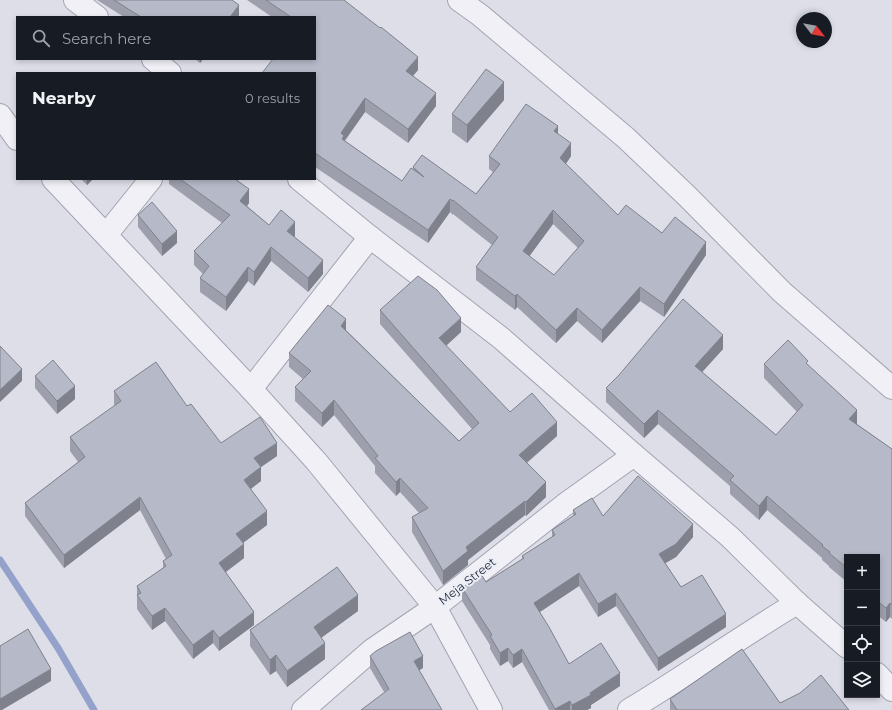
<!DOCTYPE html>
<meta charset="utf-8">
<style>
:root{--surface:#171b24;--page:#242831;--text:#f1f3f6;--muted:#9ea1a6;--line:#363941}
body{margin:0;font-family:Montserrat,sans-serif;background:var(--page);color:var(--text)}
.controls{position:absolute;right:12px;bottom:12px;display:grid;overflow:hidden;border-radius:0px;box-shadow:0 2px 6px #0003}
.controls button{width:36px;height:36px;display:grid;place-items:center;padding:0;border:0;border-bottom:1px solid var(--line);background:var(--surface);color:var(--text);font:20px sans-serif}
.compass{position:absolute;left:796px;top:12px;width:36px;height:36px;border-radius:50%;background:var(--surface);box-shadow:0 2px 6px #0003;rotate:121deg}
.list{margin:0;padding:0;list-style:none}
h2{display:flex;justify-content:space-between;align-items:center;height:52px;margin:0;padding:0 16px;font-size:17px}
h2 small{font-size:13px;font-weight:400;color:var(--muted)}
.icon{flex:none;width:22px;height:22px;fill:none;stroke:currentColor;stroke-width:2;stroke-linecap:round;stroke-linejoin:round}
.map{position:relative;flex:none;width:892px;height:710px;overflow:hidden}
.search{position:absolute;background:var(--surface);box-shadow:0 2px 6px #0003;left:16px;top:16px;width:300px;height:44px;display:flex;align-items:center;gap:10px;box-sizing:border-box;padding:0 14px;border-radius:0px;color:var(--muted);font-size:15px}
.panel{position:absolute;background:var(--surface);box-shadow:0 2px 6px #0003;left:16px;top:72px;width:300px;height:108px;border-radius:0px}
.map>svg:first-child{display:block}
</style>
<div class="map">
<svg width="892" height="710" viewBox="0 0 892 710">
<rect width="100%" height="100%" fill="#dddee8"/>
<g fill="none" stroke-linecap="round" stroke-linejoin="round">
<!-- stream -->
<path stroke="#94a2cb" stroke-width="7" d="M 0,560 L 58,648 L 94,710"/>
<defs>
<g id="minor">
<path d="M 75,0 L 97,17"/>
<path d="M 459,0 L 480,15 L 626,138 L 687,196 L 782,292 L 892,388"/>
<path d="M 153,59 L 170,73"/>
<path d="M 0,115 L 17,139"/>
<path d="M 53,179 L 251,389 L 316,461 L 435,607 L 491,710"/>
<path d="M 299,179 L 370,237 L 501,338 L 634,455 L 730,537 L 797,603 L 847,647"/>
<path d="M 106,235 L 151,179"/>
<path d="M 251,389 L 370,237"/>
<path d="M 877,674 L 892,690"/>
<path d="M 303,710 L 372,650 L 435,607 L 567,503 L 634,455"/>
<path d="M 629,710 C 686,676 740,637 797,603"/>
</g>
</defs>
<!-- minor casing -->
<use href="#minor" stroke="#a2a4b2" stroke-width="24"/>
<!-- minor -->
<use href="#minor" stroke="#f0f0f6" stroke-width="22"/>
</g>
<!-- wall -->
<g fill="#9d9fac" fill-rule="evenodd">
<path d="M 97,0 L 232,0 L 239,15 L 238,17 L 124,17 Z"/>
<path d="M 247,0 L 344,0 L 418,70 L 413,76 L 436,106 L 408,143 L 365,112 L 345,141 L 402,181 L 413,168 L 413,167 L 476,194 L 493,172 L 489,169 L 489,156 L 558,134 L 571,156 L 566,164 L 618,215 L 662,233 L 706,255 L 664,317 L 640,301 L 602,343 L 577,321 L 556,343 L 517,307 L 515,310 L 476,280 L 476,267 L 492,245 L 453,214 L 453,215 L 450,212 L 428,243 L 315,167 L 315,17 L 272,17 ZM 553,224 L 578,248 L 554,275 L 529,256 Z"/>
<path d="M 195,59 L 203,59 L 200,63 Z"/>
<path d="M 504,100 L 467,143 L 452,132 L 452,114 Z"/>
<path d="M 81,179 L 93,179 L 87,185 Z"/>
<path d="M 169,179 L 238,179 L 238,181 L 249,203 L 247,206 L 269,225 L 295,236 L 294,237 L 323,274 L 308,292 L 271,261 L 254,286 L 248,281 L 226,311 L 200,292 L 200,278 L 203,274 L 194,265 L 194,251 L 222,223 L 169,184 Z"/>
<path d="M 138,215 L 177,243 L 162,256 L 138,227 Z"/>
<path d="M 380,310 L 461,332 L 446,346 L 510,412 L 557,436 L 527,463 L 546,497 L 526,516 L 525,515 L 468,560 L 468,565 L 443,585 L 412,532 L 412,517 L 419,513 L 400,492 L 396,496 L 375,473 L 375,466 L 334,415 L 322,427 L 295,401 L 295,387 L 303,379 L 289,367 L 289,353 L 346,330 L 459,441 L 472,429 L 380,324 Z"/>
<path d="M 723,349 L 702,372 L 776,435 L 797,412 L 764,378 L 764,364 L 808,366 L 857,424 L 892,449 L 892,619 L 890,617 L 886,622 L 877,615 L 877,557 L 847,557 L 847,582 L 829,567 L 829,566 L 822,560 L 822,558 L 767,510 L 759,520 L 730,494 L 730,486 L 658,424 L 644,438 L 606,402 L 606,388 Z"/>
<path d="M 35,376 L 75,399 L 57,414 L 35,388 Z"/>
<path d="M 114,391 L 187,406 L 221,443 L 277,456 L 261,467 L 261,481 L 251,489 L 267,525 L 243,543 L 244,558 L 226,572 L 254,625 L 219,651 L 213,643 L 193,659 L 165,621 L 152,630 L 137,609 L 137,586 L 163,568 L 163,561 L 166,559 L 140,510 L 64,568 L 25,516 L 25,503 L 78,462 L 70,451 L 70,437 L 115,406 L 114,405 Z"/>
<path d="M 573,510 L 603,516 L 693,537 L 676,557 L 665,563 L 681,587 L 726,627 L 658,671 L 616,606 L 598,617 L 579,586 L 539,612 L 569,664 L 620,686 L 591,705 L 591,708 L 587,710 L 549,710 L 522,662 L 513,668 L 508,661 L 500,666 L 490,649 L 490,645 L 462,601 L 462,588 L 486,582 L 522,559 L 522,556 L 552,537 L 552,530 L 573,516 Z"/>
<path d="M 358,611 L 321,638 L 325,659 L 287,687 L 276,671 L 270,675 L 250,646 L 250,630 Z"/>
<path d="M 370,656 L 423,668 L 384,692 L 370,668 Z"/>
<path d="M 670,699 L 780,703 L 849,710 L 670,710 Z"/>
</g>
<!-- shaded-wall -->
<g fill="#7f828c">
<path d="M 239,5 L 239,15 L 238,17 L 230,17 Z"/>
<path d="M 418,57 L 418,70 L 406,84 L 406,71 Z"/>
<path d="M 200,59 L 203,59 L 200,63 Z"/>
<path d="M 504,82 L 504,100 L 467,143 L 467,125 Z"/>
<path d="M 436,93 L 436,106 L 408,143 L 408,129 Z"/>
<path d="M 365,98 L 365,112 L 344,141 L 344,149 L 341,133 Z"/>
<path d="M 558,126 L 558,139 L 554,131 Z"/>
<path d="M 571,143 L 571,156 L 560,172 L 560,158 Z"/>
<path d="M 87,179 L 93,179 L 87,185 Z"/>
<path d="M 249,189 L 249,203 L 240,215 L 240,201 Z"/>
<path d="M 450,199 L 450,212 L 428,243 L 428,230 Z"/>
<path d="M 553,210 L 553,224 L 523,265 L 523,251 Z"/>
<path d="M 295,222 L 295,236 L 287,245 L 287,231 Z"/>
<path d="M 177,231 L 177,243 L 162,256 L 162,244 Z"/>
<path d="M 706,242 L 706,255 L 664,317 L 664,304 Z"/>
<path d="M 271,247 L 271,261 L 254,286 L 254,272 Z"/>
<path d="M 323,260 L 323,274 L 308,292 L 308,278 Z"/>
<path d="M 248,267 L 248,281 L 226,311 L 226,297 Z"/>
<path d="M 640,287 L 640,301 L 602,343 L 602,330 Z"/>
<path d="M 517,294 L 517,307 L 515,310 L 515,296 Z"/>
<path d="M 577,308 L 577,321 L 556,343 L 556,330 Z"/>
<path d="M 461,318 L 461,332 L 439,352 L 439,338 Z"/>
<path d="M 346,319 L 346,334 L 341,326 Z"/>
<path d="M 723,335 L 723,349 L 695,380 L 695,366 Z"/>
<path d="M 22,369 L 22,381 L 0,402 L 0,390 Z"/>
<path d="M 75,386 L 75,399 L 57,414 L 57,401 Z"/>
<path d="M 334,400 L 334,415 L 322,427 L 322,413 Z"/>
<path d="M 658,410 L 658,424 L 644,438 L 644,424 Z"/>
<path d="M 857,410 L 857,424 L 849,433 L 849,419 Z"/>
<path d="M 557,422 L 557,436 L 519,469 L 519,455 Z"/>
<path d="M 277,443 L 277,456 L 261,467 L 261,481 L 244,494 L 244,480 L 254,458 Z"/>
<path d="M 400,478 L 400,492 L 396,496 L 396,482 Z"/>
<path d="M 546,482 L 546,497 L 526,516 L 526,502 Z"/>
<path d="M 767,496 L 767,510 L 759,520 L 759,506 Z"/>
<path d="M 140,497 L 140,510 L 64,568 L 64,555 Z"/>
<path d="M 525,501 L 525,515 L 468,560 L 468,565 L 443,585 L 443,571 L 466,547 Z"/>
<path d="M 267,511 L 267,525 L 236,548 L 236,534 Z"/>
<path d="M 693,524 L 693,537 L 676,557 L 659,567 L 659,554 Z"/>
<path d="M 244,544 L 244,558 L 219,577 L 219,563 Z"/>
<path d="M 579,573 L 579,586 L 534,616 L 534,603 Z"/>
<path d="M 616,593 L 616,606 L 598,617 L 598,604 Z"/>
<path d="M 358,595 L 358,611 L 314,643 L 314,627 Z"/>
<path d="M 890,603 L 890,617 L 886,622 L 886,608 Z"/>
<path d="M 165,608 L 165,621 L 152,630 L 152,616 Z"/>
<path d="M 254,612 L 254,625 L 219,651 L 219,638 Z"/>
<path d="M 726,614 L 726,627 L 658,671 L 658,658 Z"/>
<path d="M 213,630 L 213,643 L 193,659 L 193,645 Z"/>
<path d="M 325,643 L 325,659 L 287,687 L 287,671 Z"/>
<path d="M 508,648 L 508,661 L 500,666 L 500,653 Z"/>
<path d="M 522,649 L 522,662 L 513,668 L 513,655 Z"/>
<path d="M 276,655 L 276,671 L 270,675 L 270,660 Z"/>
<path d="M 423,656 L 423,668 L 414,673 L 414,661 Z"/>
<path d="M 51,669 L 51,681 L 2,710 L 0,710 L 0,699 Z"/>
<path d="M 620,673 L 620,686 L 591,705 L 591,708 L 587,710 L 572,710 L 572,705 Z"/>
<path d="M 570,701 L 570,710 L 555,710 L 555,709 Z"/>
</g>
<!-- building -->
<g fill="#b6b9c8" stroke="#7f828c" fill-rule="evenodd">
<path d="M 114,0 L 232,0 L 239,5 L 230,17 L 141,17 Z"/>
<path d="M 266,0 L 344,0 L 380,28 L 381,27 L 418,57 L 406,71 L 436,93 L 408,129 L 365,98 L 341,133 L 344,136 L 342,139 L 402,181 L 411,168 L 424,177 L 413,167 L 422,155 L 476,194 L 500,164 L 489,156 L 526,104 L 558,126 L 554,131 L 571,143 L 560,158 L 618,215 L 626,205 L 662,233 L 675,217 L 706,242 L 664,304 L 640,287 L 602,330 L 577,308 L 556,330 L 517,294 L 515,296 L 476,267 L 498,237 L 453,200 L 453,201 L 450,199 L 428,230 L 315,153 L 315,73 L 262,73 L 273,59 L 315,59 L 315,17 L 291,17 ZM 553,210 L 584,241 L 554,275 L 523,251 Z"/>
<path d="M 486,69 L 504,82 L 467,125 L 452,114 Z"/>
<path d="M 180,179 L 235,179 L 249,189 L 240,201 L 269,225 L 281,210 L 295,222 L 287,231 L 323,260 L 308,278 L 271,247 L 254,272 L 248,267 L 226,297 L 200,278 L 209,266 L 194,251 L 230,215 Z"/>
<path d="M 152,202 L 177,231 L 162,244 L 138,215 Z"/>
<path d="M 418,276 L 437,290 L 461,318 L 439,338 L 510,412 L 532,393 L 557,422 L 519,455 L 546,482 L 526,502 L 525,501 L 466,547 L 468,551 L 443,571 L 412,517 L 428,508 L 400,478 L 396,482 L 375,458 L 378,456 L 334,400 L 322,413 L 295,387 L 311,371 L 289,353 L 328,305 L 346,319 L 341,326 L 459,441 L 479,423 L 380,310 Z"/>
<path d="M 683,299 L 723,335 L 695,366 L 776,435 L 803,405 L 764,364 L 788,340 L 808,361 L 806,363 L 857,410 L 849,419 L 892,449 L 892,605 L 890,603 L 886,608 L 877,601 L 877,557 L 847,557 L 847,568 L 829,553 L 830,552 L 822,546 L 823,545 L 767,496 L 759,506 L 730,480 L 734,476 L 658,410 L 644,424 L 606,388 L 619,375 Z"/>
<path d="M 0,346 L 22,369 L 0,390 Z"/>
<path d="M 53,360 L 75,386 L 57,401 L 35,376 Z"/>
<path d="M 156,362 L 187,406 L 191,404 L 221,443 L 260,417 L 277,443 L 254,458 L 261,467 L 244,480 L 267,511 L 236,534 L 244,544 L 219,563 L 254,612 L 219,638 L 213,630 L 193,645 L 165,608 L 152,616 L 137,595 L 141,593 L 137,586 L 166,566 L 163,561 L 172,555 L 140,497 L 64,555 L 25,503 L 85,457 L 70,437 L 121,401 L 114,391 Z"/>
<path d="M 638,476 L 693,524 L 676,544 L 659,554 L 681,587 L 702,575 L 726,614 L 658,658 L 616,593 L 598,604 L 579,573 L 534,603 L 549,627 L 569,664 L 601,643 L 620,673 L 590,693 L 591,695 L 572,705 L 570,701 L 555,709 L 522,649 L 513,655 L 508,648 L 500,653 L 490,636 L 492,635 L 462,588 L 481,574 L 486,582 L 524,558 L 522,556 L 555,535 L 552,530 L 576,514 L 573,510 L 592,498 L 603,516 Z"/>
<path d="M 337,567 L 358,595 L 314,627 L 325,643 L 287,671 L 276,655 L 270,660 L 250,630 Z"/>
<path d="M 28,629 L 51,669 L 0,699 L 0,646 Z"/>
<path d="M 410,632 L 423,656 L 414,661 L 442,710 L 361,710 L 389,689 L 370,656 L 376,651 Z"/>
<path d="M 742,649 L 780,703 L 800,693 L 821,675 L 849,710 L 677,710 L 670,699 Z"/>
</g>
<g text-anchor="middle" dominant-baseline="central" stroke-width="4" stroke-linejoin="round" paint-order="stroke">
<!-- street labels -->
<g font-size="12" fill="#25293f" stroke="#eceef5">
<text transform="translate(467 581) rotate(-38)">Meja Street</text>
</g>
</g>
</svg>
<div class="controls">
<button>+</button>
<button>−</button>
<button><svg class="icon" aria-label="locate" viewBox="0 0 24 24"><circle cx="12" cy="12" r="6"/><path d="M12 2v4M12 18v4M2 12h4M18 12h4"/></svg></button>
<button><svg class="icon" aria-label="layers" viewBox="0 0 24 24"><path d="M12 4l9 5-9 5-9-5zM3 14l9 5 9-5"/></svg></button>
</div>
<svg class="compass" viewBox="-18 -18 36 36"><path d="M0-13l5 13h-10z" fill="#e53935"/><path d="M0 13l5-13h-10z" fill="#9ea1a6"/></svg>
<div class="search"><svg class="icon" aria-label="search" viewBox="0 0 24 24"><circle cx="10" cy="10" r="6"/><path d="M15 15l6 6"/></svg>Search here</div>
<section class="panel">
<h2>Nearby<small>0 results</small></h2>
<ul class="list">
</ul>
</section>
</div>
